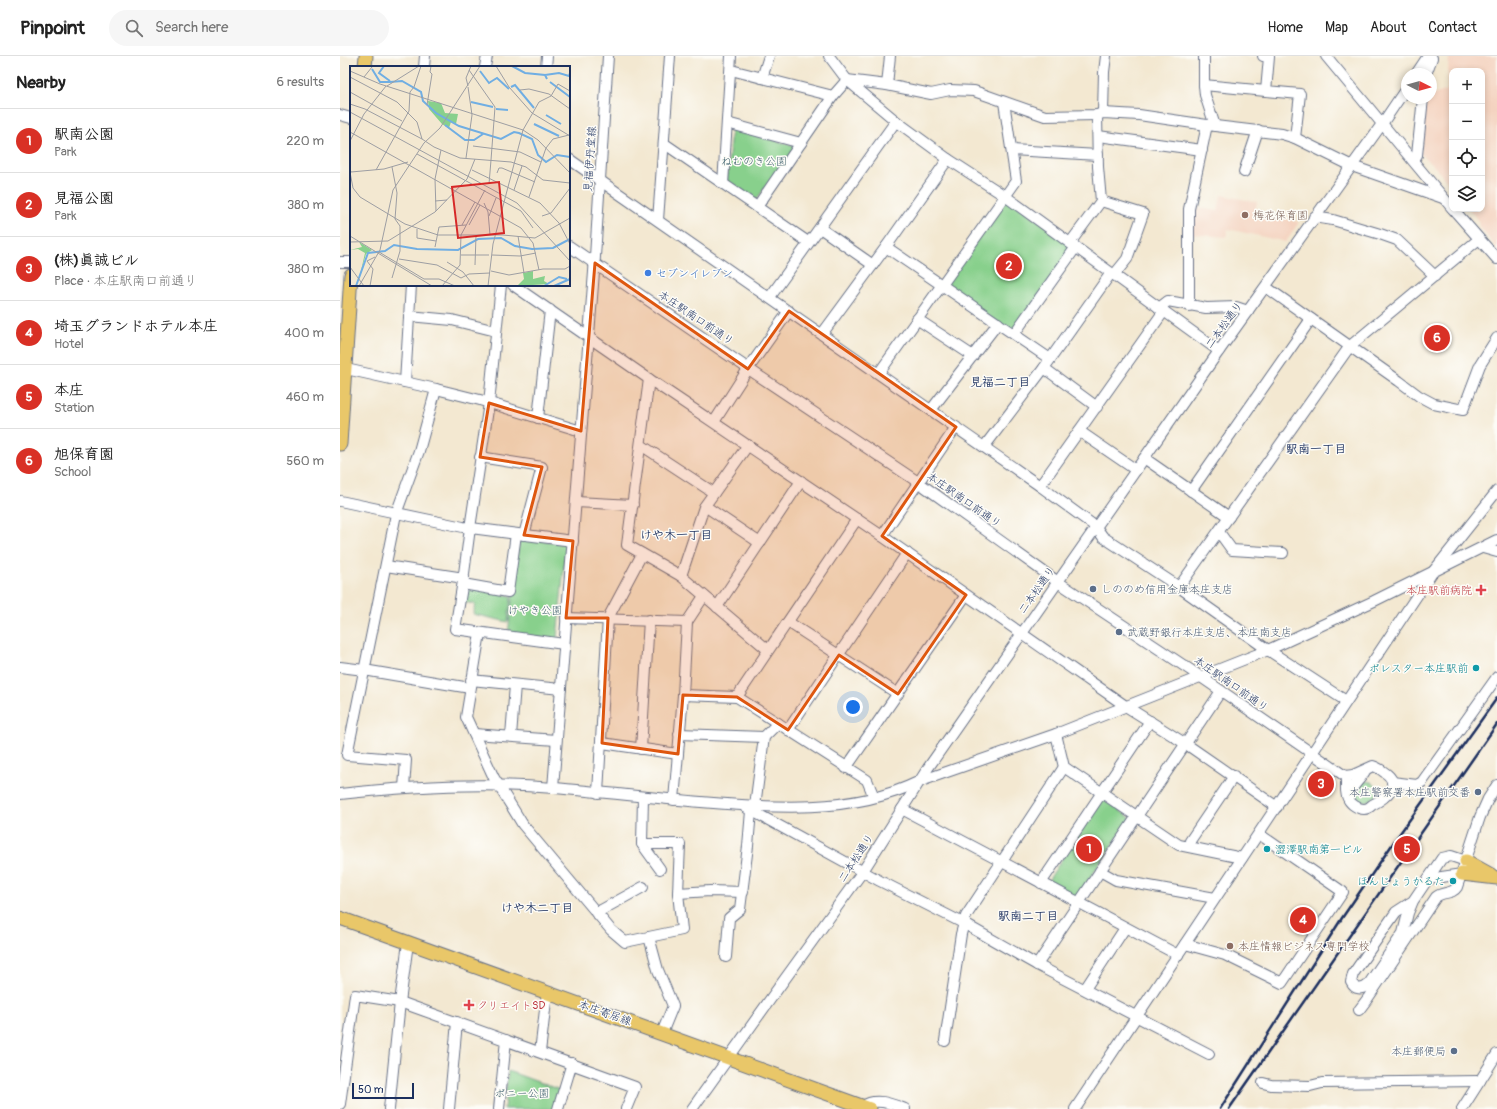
<!DOCTYPE html>
<meta charset="utf-8">
<style>
:root{--surface:#fff;--page:#f6f6f6;--text:#222;--muted:#767676;--line:#e0e0e0;--accent:#d93025}
body{margin:0;font-family:Pangolin,"Klee One",sans-serif;background:var(--page);color:var(--text)}
.controls{position:absolute;right:12px;top:12px;display:grid;overflow:hidden;border-radius:8px;box-shadow:0 2px 6px #0003}
.controls button{width:36px;height:36px;display:grid;place-items:center;padding:0;border:0;border-bottom:1px solid var(--line);background:var(--surface);color:var(--text);font:20px sans-serif}
.compass{position:absolute;left:1061px;top:12px;width:36px;height:36px;border-radius:50%;background:var(--surface);box-shadow:0 2px 6px #0003;rotate:96deg}
.scale{position:absolute;left:12px;bottom:10px;width:62px;box-sizing:border-box;padding-left:4px;border:2px solid #1b2f5e;border-top:0;font-size:11px;line-height:14px;white-space:nowrap;color:#1b2f5e;-webkit-text-stroke:3px #fdfcf7;paint-order:stroke}
.you{position:absolute;left:513px;top:651px;width:14px;height:14px;margin:-10px;border:3px solid #fff;border-radius:50%;background:#1a73e8;box-shadow:0 0 0 6px #1a73e833}
.badge{display:grid;place-items:center;width:26px;height:26px;border-radius:50%;background:var(--accent);color:#fff;font-size:13px;font-weight:700}
.pin{position:absolute;translate:-50% -50%;border:2px solid #fff;box-shadow:0 1px 4px #0006}
.list{margin:0;padding:0;list-style:none}
h2{display:flex;justify-content:space-between;align-items:center;height:52px;margin:0;padding:0 16px;font-size:17px}
h2 small{font-size:13px;font-weight:400;color:var(--muted)}
.list li{display:grid;grid-template-columns:26px 1fr auto;gap:12px;align-items:center;box-sizing:border-box;height:64px;padding:0 16px;border-top:1px solid var(--line)}
.list b{display:block;font-size:15px;white-space:nowrap}
.list p{margin:0;font-size:13px;white-space:nowrap;color:var(--muted)}
.list em{font-size:13px;font-style:normal;color:var(--muted)}
.icon{flex:none;width:22px;height:22px;fill:none;stroke:currentColor;stroke-width:2;stroke-linecap:round;stroke-linejoin:round}
.map{position:relative;flex:none;width:1157px;height:1053px;overflow:hidden}
header{display:flex;align-items:center;gap:24px;box-sizing:border-box;height:56px;padding:0 20px;background:var(--surface);border-bottom:1px solid var(--line)}
header strong{font-size:19px}
nav{display:flex;gap:22px;margin-inline-start:auto;font-size:14px}
.search{width:280px;height:36px;background:var(--page);display:flex;align-items:center;gap:10px;box-sizing:border-box;padding:0 14px;border-radius:22px;color:var(--muted);font-size:15px}
main{display:flex}
aside{flex:1;background:var(--surface)}
.map>svg:first-child{display:block}
</style>
<header>
<strong>Pinpoint</strong>
<div class="search"><svg class="icon" aria-label="search" viewBox="0 0 24 24"><circle cx="10" cy="10" r="6"/><path d="M15 15l6 6"/></svg>Search here</div>
<nav><a>Home</a><a>Map</a><a>About</a><a>Contact</a></nav>
</header>
<main>
<aside>
<h2>Nearby<small>6 results</small></h2>
<ul class="list">
<li><span class="badge">1</span><div><b>駅南公園</b><p>Park</p></div><em>220 m</em></li>
<li><span class="badge">2</span><div><b>見福公園</b><p>Park</p></div><em>380 m</em></li>
<li><span class="badge">3</span><div><b>(株)眞誠ビル</b><p>Place · 本庄駅南口前通り</p></div><em>380 m</em></li>
<li><span class="badge">4</span><div><b>埼玉グランドホテル本庄</b><p>Hotel</p></div><em>400 m</em></li>
<li><span class="badge">5</span><div><b>本庄</b><p>Station</p></div><em>460 m</em></li>
<li><span class="badge">6</span><div><b>旭保育園</b><p>School</p></div><em>560 m</em></li>
</ul>
</aside>
<div class="map">
<svg width="1157" height="1053" viewBox="0 0 1157 1053">
<rect width="100%" height="100%" fill="#fdfcf7"/>
<filter id="ink" filterUnits="userSpaceOnUse"><feTurbulence type="fractalNoise" baseFrequency=".025" numOctaves="2"/><feDisplacementMap in="SourceGraphic" scale="8" xChannelSelector="R" yChannelSelector="G"/><feConvolveMatrix kernelMatrix="1 2 1 2 8 2 1 2 1" color-interpolation-filters="sRGB"/></filter>
<filter id="wash" filterUnits="userSpaceOnUse"><feTurbulence type="fractalNoise" baseFrequency=".012" numOctaves="4" result="noise"/><feDisplacementMap in="SourceGraphic" scale="16" xChannelSelector="R" yChannelSelector="G"/><feGaussianBlur stdDeviation="0.9" result="paint"/><feColorMatrix in="noise" values="0 0 0 0 0 0 0 0 0 0 0 0 0 0 0 0 0 1.4 0 .05"/><feComposite in="paint" operator="in"/></filter>
<g filter="url(#wash)">
<rect width="100%" height="100%" fill="#f3e8d1"/>
<!-- built -->
<g fill="#f4d3c0">
<path d="M 1109,0 L 1157,0 L 1157,193 L 1139,170 L 1138,164 L 1129,153 L 1142,153 L 1142,15 L 1112,15 L 1112,132 L 1095,111 L 1081,98 L 1086,42 L 1091,42 L 1091,40 L 1107,34 Z"/>
<path d="M 881,139 L 917,146 L 915,156 L 959,166 L 946,186 L 888,173 L 886,181 L 850,178 L 852,151 L 878,155 Z"/>
</g>
<!-- green -->
<g fill="#88d08c" stroke="#528075">
<path d="M 393,73 L 456,90 L 416,144 L 387,127 L 391,74 Z"/>
<path d="M 665,140 L 736,191 L 674,278 L 602,229 Z"/>
<path d="M 182,482 L 223,487 L 226,490 L 217,582 L 215,584 L 168,578 L 179,485 Z"/>
<path d="M 126,531 L 171,540 L 168,566 L 133,558 L 135,548 L 123,546 Z"/>
<path d="M 1024,725 L 1031,726 L 1038,732 L 1039,736 C 1032,746 1017,751 1016,734 Z"/>
<path d="M 761,742 L 791,762 L 736,842 L 706,828 Z"/>
<path d="M 168,1015 L 220,1034 L 214,1053 L 164,1053 Z"/>
</g>
</g>
<g filter="url(#ink)">
<g fill="none" stroke-linecap="round" stroke-linejoin="round">
<defs>
<g id="minor">
<path d="M 489,0 L 507,24 L 556,65 L 608,103 L 665,140 L 879,295"/>
<path d="M 864,0 L 864,29 L 865,39 L 875,70"/>
<path d="M 923,0 L 929,1 L 926,35 L 960,38 L 955,82"/>
<path d="M 986,0 L 1112,152"/>
<path d="M 84,11 L 85,0"/>
<path d="M 145,11 L 147,0"/>
<path d="M 206,11 L 207,0"/>
<path d="M 391,14 L 493,40"/>
<path d="M 1076,18 L 1088,0"/>
<path d="M 1086,18 L 1092,2"/>
<path d="M 422,22 L 429,0"/>
<path d="M 507,24 L 547,29 L 591,38 L 610,34 L 634,35 L 705,60 L 757,59 L 763,57 L 799,59 L 867,69 L 942,78 L 955,82 L 1012,110 L 1103,142"/>
<path d="M 547,29 L 550,0"/>
<path d="M 864,29 L 926,35"/>
<path d="M 763,57 L 764,16 L 766,0"/>
<path d="M 0,59 L 11,62"/>
<path d="M 387,67 L 461,87"/>
<path d="M 758,80 L 862,94"/>
<path d="M 325,88 L 468,186"/>
<path d="M 672,94 L 758,99"/>
<path d="M 229,103 L 700,430 L 756,471 L 763,481 L 839,531 L 928,594 L 1006,645"/>
<path d="M 1074,104 L 1077,99 L 1083,42"/>
<path d="M 904,116 L 918,74"/>
<path d="M 383,128 L 391,0"/>
<path d="M 761,145 L 803,158 L 787,203 L 774,219"/>
<path d="M 417,151 L 493,40 L 507,24"/>
<path d="M 1113,153 L 1157,203"/>
<path d="M 974,161 L 993,164 L 1040,178 L 1057,184 L 1095,220"/>
<path d="M 318,164 L 330,0"/>
<path d="M 480,172 L 533,209"/>
<path d="M 730,187 L 761,145 L 758,111 L 757,59"/>
<path d="M 229,190 L 416,318 L 578,426 L 718,526 L 861,621 L 1005,720"/>
<path d="M 546,191 L 710,303"/>
<path d="M 0,206 L 11,206"/>
<path d="M 161,229 L 149,347 L 130,472 L 123,525 L 115,573 L 224,588"/>
<path d="M 173,229 L 309,323 L 542,480 L 787,651 L 846,688 L 937,751"/>
<path d="M 926,231 L 1059,325 L 1079,340 L 1094,348 L 1123,354 L 1140,309 L 1157,282"/>
<path d="M 430,241 L 556,65"/>
<path d="M 849,250 L 849,153 L 867,69"/>
<path d="M 819,252 L 828,245 L 866,252 L 896,251 L 908,255"/>
<path d="M 69,260 L 112,264 L 156,275"/>
<path d="M 577,263 L 633,300"/>
<path d="M 482,278 L 546,191 L 608,103"/>
<path d="M 674,278 L 736,191"/>
<path d="M 704,312 L 757,351"/>
<path d="M 6,313 L 96,333 L 140,344 L 241,375"/>
<path d="M 539,317 L 676,125 L 664,46"/>
<path d="M 309,323 L 287,489 L 341,520 L 428,594"/>
<path d="M 65,326 L 71,229"/>
<path d="M 591,354 L 658,267"/>
<path d="M 198,362 L 210,254"/>
<path d="M 374,366 L 408,313 L 449,255"/>
<path d="M 739,375 L 796,414"/>
<path d="M 301,389 L 374,437"/>
<path d="M 644,391 L 704,312 L 771,217"/>
<path d="M 140,401 L 202,411 L 184,479"/>
<path d="M 804,402 L 889,461"/>
<path d="M 700,430 L 824,255"/>
<path d="M 851,435 L 971,263"/>
<path d="M 0,445 L 123,471 L 233,485"/>
<path d="M 236,446 L 293,449"/>
<path d="M 365,450 L 420,487"/>
<path d="M 879,476 L 892,494 L 943,497"/>
<path d="M 542,480 L 616,371"/>
<path d="M 1143,492 L 1157,496"/>
<path d="M 46,510 L 124,522"/>
<path d="M 341,520 L 364,451 L 408,389"/>
<path d="M 123,528 L 168,536 L 176,478"/>
<path d="M 839,531 L 1010,290 L 1139,183"/>
<path d="M 377,551 L 461,425"/>
<path d="M 226,562 L 347,566"/>
<path d="M 448,566 L 558,638"/>
<path d="M 140,577 L 126,661 L 154,722 L 183,769 L 271,874 L 285,886 L 342,874 L 338,837 L 340,788 L 302,788 L 303,741"/>
<path d="M 0,611 L 24,614 L 130,632"/>
<path d="M 131,624 L 221,633"/>
<path d="M 343,639 L 397,641 L 527,724 L 534,741"/>
<path d="M 397,641 L 517,463"/>
<path d="M 448,674 L 567,497"/>
<path d="M 134,678 L 216,684"/>
<path d="M 339,678 L 424,681"/>
<path d="M 716,678 L 724,711 L 839,789 L 902,802"/>
<path d="M 171,680 L 175,629"/>
<path d="M 262,687 L 338,698"/>
<path d="M 301,693 L 309,564"/>
<path d="M 1033,710 C 1037,711 1040,713 1044,716 C 1063,728 1046,742 1032,749 C 1030,751 1027,753 1024,753 C 1018,753 1011,748 1009,744 C 1003,736 1008,728 1005,720 L 1013,719 Z"/>
<path d="M 506,712 L 626,539"/>
<path d="M 1052,726 L 1077,729 L 1082,726 L 1157,621"/>
<path d="M 64,732 L 66,704 L 7,699 L 56,458 L 79,395 L 96,333"/>
<path d="M 213,732 L 254,216 L 268,0"/>
<path d="M 258,737 L 268,562 L 302,498"/>
<path d="M 0,738 C 70,730 143,726 214,732 C 263,736 312,742 361,746 C 431,752 513,758 578,726 L 716,678 L 928,594 L 1034,545 L 1157,484"/>
<path d="M 334,744 L 343,639 L 347,566 L 364,540"/>
<path d="M 1009,744 C 1009,731 1020,725 1025,715"/>
<path d="M 415,750 L 424,681 L 438,667"/>
<path d="M 405,751 L 540,825 L 623,867 L 697,909 L 869,998"/>
<path d="M 562,753 L 838,899"/>
<path d="M 302,788 L 320,813"/>
<path d="M 850,791 L 850,785 L 894,720"/>
<path d="M 760,815 L 776,824 L 875,842"/>
<path d="M 1088,823 L 1122,818"/>
<path d="M 701,827 L 810,665"/>
<path d="M 338,837 L 370,835 L 403,836"/>
<path d="M 1073,845 L 1056,856 L 1013,918 L 1011,926 C 1015,934 1022,934 1028,929 L 1063,877 L 1068,857 L 1073,845 L 1102,802 L 1111,800 L 1126,805"/>
<path d="M 256,857 L 303,831"/>
<path d="M 309,881 L 318,914 L 333,950 L 322,977"/>
<path d="M 845,888 L 885,899 L 942,927 L 1003,836 L 919,778"/>
<path d="M 386,901 L 389,862 L 400,853 L 408,790 L 411,755"/>
<path d="M 697,909 L 881,635"/>
<path d="M 745,933 L 785,872"/>
<path d="M 1019,954 L 1028,942 L 1096,841 C 1103,835 1112,839 1117,831 L 1140,761 L 1148,743 L 1157,729"/>
<path d="M 605,985 L 621,878 L 626,860 L 724,711"/>
<path d="M 200,996 L 207,937"/>
<path d="M 923,1027 L 931,1029 L 970,1030 L 982,1027 L 1140,1025"/>
<path d="M 0,1048 L 15,939 L 60,946 L 295,1031 L 286,1053"/>
<path d="M 49,1053 L 60,946 L 68,887"/>
<path d="M 109,1053 L 117,966"/>
<path d="M 159,1053 L 166,984"/>
<path d="M 218,1053 L 232,1007"/>
<path d="M 352,1053 L 434,938 L 523,815 L 588,712 L 879,295 L 1042,68 L 1067,31"/>
<path d="M 522,1053 L 523,1050 C 536,1041 552,1048 565,1053"/>
<path d="M 735,1053 L 1092,517 L 1157,435"/>
<path d="M 1122,1053 L 1157,998"/>
</g>
<g id="major">
<path d="M 25,11 L 26,0"/>
<path d="M 0,388 L 11,219"/>
<path d="M 1126,805 L 1151,819"/>
<path d="M 1122,818 L 1157,822"/>
<path d="M 0,862 L 530,1053"/>
</g>
</defs>
<!-- minor casing -->
<use href="#minor" stroke="#677086" stroke-width="12"/>
<!-- major casing -->
<use href="#major" stroke="#677086" stroke-width="15"/>
<!-- minor -->
<use href="#minor" stroke="#fff" stroke-width="10"/>
<!-- major -->
<use href="#major" stroke="#e9c769" stroke-width="13"/>
<!-- rail -->
<g stroke="#1b2f5e" stroke-width="2.5">
<path d="M 880,1053 L 1002,862 L 1058,780 L 1157,642"/>
<path d="M 889,1053 L 1157,668"/>
</g>
</g>
</g>
<!-- marked area -->
<path fill="#de5710" fill-opacity="0.2" stroke="#de5710" stroke-width="3" stroke-linejoin="round" d="M 255,207 L 408,313 L 449,255 L 616,371 L 542,480 L 626,539 L 558,638 L 499,599 L 448,674 L 397,641 L 343,639 L 338,698 L 262,687 L 268,562 L 226,562 L 233,485 L 184,479 L 202,411 L 140,401 L 149,347 L 241,375 Z"/>
<!-- markers -->
<g fill="#8d6e63" stroke="#fdfcf7" stroke-width="1.5">
<circle cx="905" cy="159" r="4"/>
<circle cx="890" cy="890" r="4"/>
</g>
<circle fill="#3f7fe0" stroke="#fdfcf7" stroke-width="1.5" cx="308" cy="217" r="4"/>
<g fill="#5c6f8a" stroke="#fdfcf7" stroke-width="1.5">
<circle cx="753" cy="533" r="4"/>
<circle cx="779" cy="576" r="4"/>
<circle cx="1138" cy="736" r="4"/>
<circle cx="1114" cy="995" r="4"/>
</g>
<g fill="#e0444e" stroke="#fdfcf7" stroke-width="1.5">
<path d="M1139 528h4v4h4v4h-4v4h-4v-4h-4v-4h4z"/>
<path d="M127 943h4v4h4v4h-4v4h-4v-4h-4v-4h4z"/>
</g>
<g fill="#0f9aa8" stroke="#fdfcf7" stroke-width="1.5">
<circle cx="1136" cy="612" r="4"/>
<circle cx="927" cy="793" r="4"/>
<circle cx="1113" cy="825" r="4"/>
</g>
<g text-anchor="middle" dominant-baseline="central" stroke-width="3" stroke-linejoin="round" paint-order="stroke">
<!-- street labels -->
<g font-size="11" fill="#1b2f5e" stroke="#fdfcf7">
<text transform="translate(250 103) rotate(-86)">見福伊丹堂線</text>
<text transform="translate(356 262) rotate(34)">本庄駅南口前通り</text>
<text transform="translate(884 269) rotate(-54)">二本松通り</text>
<text transform="translate(624 444) rotate(35)">本庄駅南口前通り</text>
<text transform="translate(697 534) rotate(-55)">二本松通り</text>
<text transform="translate(891 628) rotate(35)">本庄駅南口前通り</text>
<text transform="translate(516 802) rotate(-57)">二本松通り</text>
<text transform="translate(265 957) rotate(19)">本庄寄居線</text>
</g>
<!-- park labels -->
<g font-size="11" fill="#3c5f6c" stroke="#fdfcf7">
<text x="414" y="105">ねむのき公園</text>
<text x="195" y="554">けやき公園</text>
<text x="182" y="1037">ポニー公園</text>
</g>
<!-- education labels -->
<g font-size="11" fill="#785e54" stroke="#fdfcf7" text-anchor="start">
<text x="913" y="159">梅花保育園</text>
<text x="898" y="890">本庄情報ビジネス専門学校</text>
</g>
<!-- shop labels -->
<g font-size="11" fill="#366cbe" stroke="#fdfcf7" text-anchor="start">
<text x="316" y="217">セブンイレブン</text>
</g>
<!-- service labels -->
<g font-size="11" fill="#4e5e75" stroke="#fdfcf7" text-anchor="start">
<text x="761" y="533">しののめ信用金庫本庄支店</text>
<text x="787" y="576">武蔵野銀行本庄支店、本庄南支店</text>
<text x="1130" y="736" text-anchor="end">本庄警察署本庄駅前交番</text>
<text x="1106" y="995" text-anchor="end">本庄郵便局</text>
</g>
<!-- health labels -->
<g font-size="11" fill="#be3a42" stroke="#fdfcf7" text-anchor="end">
<text x="1132" y="534">本庄駅前病院</text>
<text x="137" y="949" text-anchor="start">クリエイトSD</text>
</g>
<!-- culture labels -->
<g font-size="11" fill="#0d838f" stroke="#fdfcf7" text-anchor="end">
<text x="1128" y="612">ポレスター本庄駅前</text>
<text x="935" y="793" text-anchor="start">澀澤駅南第一ビル</text>
<text x="1105" y="825">ほんじょうかるた</text>
</g>
<!-- neighbourhood labels -->
<g font-size="12" font-weight="bold" fill="#1b2f5e" stroke="#fdfcf7">
<text x="660" y="326">見福二丁目</text>
<text x="976" y="393">駅南一丁目</text>
<text x="336" y="479">けや木一丁目</text>
<text x="197" y="852">けや木二丁目</text>
<text x="688" y="860">駅南二丁目</text>
</g>
</g>
<!-- overview -->
<g transform="translate(10 10)">
<rect width="220" height="220" fill="#f3e8d1"/>
<path d="M 78,35 L 91,37 L 95,47 L 108,48 L 106,58 L 101,56 L 99,62 L 118,75 L 92,58 L 79,43 ZM 9,176 L 22,184 L 16,188 L 10,209 L 15,187 L 8,183 L 0,184 L 12,181 ZM 183,205 L 183,213 L 195,210 L 194,215 L 199,218 L 167,220 L 174,213 L 173,207 Z" fill="#88d08c"/>
<path fill="none" stroke="#70aee3" stroke-width="2" d="M 34,0 L 29,7 L 40,15M 162,0 L 175,7 L 195,9 L 197,13M 22,3 L 30,16 L 40,16M 130,5 L 139,17 L 142,15M 195,9 L 209,7 L 219,10 L 220,7M 142,15 L 147,12 L 159,23M 40,16 L 52,15 L 71,26 L 73,35 L 86,47 L 109,60 L 151,73 L 164,66 L 169,67 L 182,73 L 188,89 L 196,96 L 207,89 L 220,91M 200,16 L 220,31M 161,21 L 165,19 L 184,42M 121,36 L 143,41M 146,43 L 158,44M 196,49 L 211,58M 184,58 L 209,70M 95,59 L 115,74 L 124,74 L 133,68M 6,220 L 18,187 L 35,185 L 44,179 L 67,183 L 108,184 L 128,173 L 151,172 L 165,180 L 182,183 L 203,182 L 220,173M 194,220 L 209,211 L 217,213M 204,220 L 220,213"/>
<path fill="none" stroke="#9d9ea3" stroke-width="1" d="M 146,0 L 159,21 L 182,47 L 220,70M 119,4 L 145,41 L 141,94M 0,5 L 30,18 L 173,64 L 188,74 L 220,107M 0,11 L 47,36 L 67,56 L 72,73 L 84,81 L 110,92 L 161,96 L 176,101 L 193,114 L 220,117M 14,11 L 22,1M 37,20 L 69,0M 118,20 L 116,12 L 121,0M 170,24 L 179,23 L 199,28 L 220,43M 0,26 L 52,55M 0,38 L 15,43 L 72,73M 77,39 L 82,8 L 80,6 L 81,0M 0,46 L 167,137 L 220,195M 173,64 L 189,36 L 201,30 L 208,18 L 220,25M 0,66 L 171,162 L 183,177 L 189,204M 0,75 L 14,48 L 36,20M 123,80 L 170,86 L 191,96M 67,88 L 171,145 L 183,162M 116,92 L 122,49 L 118,21M 42,101 L 47,127 L 45,153 L 50,160 L 50,185 L 42,212M 0,103 L 1,106 L 34,103 L 58,96M 26,104 L 59,45 L 60,26 L 64,21 L 71,0M 122,104 L 190,137 L 209,157M 0,106 L 3,122 L 10,131 L 55,158 L 88,169 L 153,169 L 185,172 L 220,152M 147,107 L 149,102 L 152,102 L 185,116M 139,118 L 141,94M 164,124 L 172,100M 179,131 L 196,82 L 203,73 L 219,69M 85,135 L 97,134M 134,137 L 138,146 L 140,169M 86,145 L 85,113 L 91,84M 139,150 L 146,132M 192,150 L 201,147 L 220,122M 209,157 L 220,178M 112,159 L 125,136M 119,159 L 130,139M 67,163 L 67,172 L 86,175M 0,170 L 82,220M 168,170 L 174,207M 0,176 L 38,175 L 85,146 L 117,113 L 125,93M 85,181 L 89,161 L 116,159M 29,186 L 74,213 L 89,213 L 105,220M 111,189 L 139,189M 142,189 L 170,190 L 186,187M 49,193 L 87,199 L 111,212 L 119,208 L 140,207M 97,196 L 113,206 L 124,220M 125,199 L 126,170M 0,201 L 14,220M 141,205 L 159,209 L 193,203 L 215,203 L 220,200M 9,220 L 30,184 L 43,124 L 74,77 L 90,62 L 130,0M 20,220 L 23,203 L 17,195 L 25,191M 92,220 L 110,199 L 111,169 L 135,124M 138,220 L 143,178 L 173,64"/>
<path fill="#d62828" fill-opacity="0.15" stroke="#d62828" stroke-width="2" d="M 149,116 L 154,167 L 108,172 L 102,121 Z"/>
<rect width="220" height="220" fill="none" stroke="#1b2f5e" stroke-width="2"/>
</g>
</svg>
<div class="controls">
<button>+</button>
<button>−</button>
<button><svg class="icon" aria-label="locate" viewBox="0 0 24 24"><circle cx="12" cy="12" r="6"/><path d="M12 2v4M12 18v4M2 12h4M18 12h4"/></svg></button>
<button><svg class="icon" aria-label="layers" viewBox="0 0 24 24"><path d="M12 4l9 5-9 5-9-5zM3 14l9 5 9-5"/></svg></button>
</div>
<svg class="compass" viewBox="-18 -18 36 36"><path d="M0-13l5 13h-10z" fill="#e53935"/><path d="M0 13l5-13h-10z" fill="#767676"/></svg>
<div class="scale">50 m</div>
<div class="you"></div>
<div class="pin badge" style="left:749px;top:793px">1</div>
<div class="pin badge" style="left:669px;top:210px">2</div>
<div class="pin badge" style="left:981px;top:728px">3</div>
<div class="pin badge" style="left:963px;top:864px">4</div>
<div class="pin badge" style="left:1067px;top:793px">5</div>
<div class="pin badge" style="left:1097px;top:282px">6</div>
</div>
</main>
